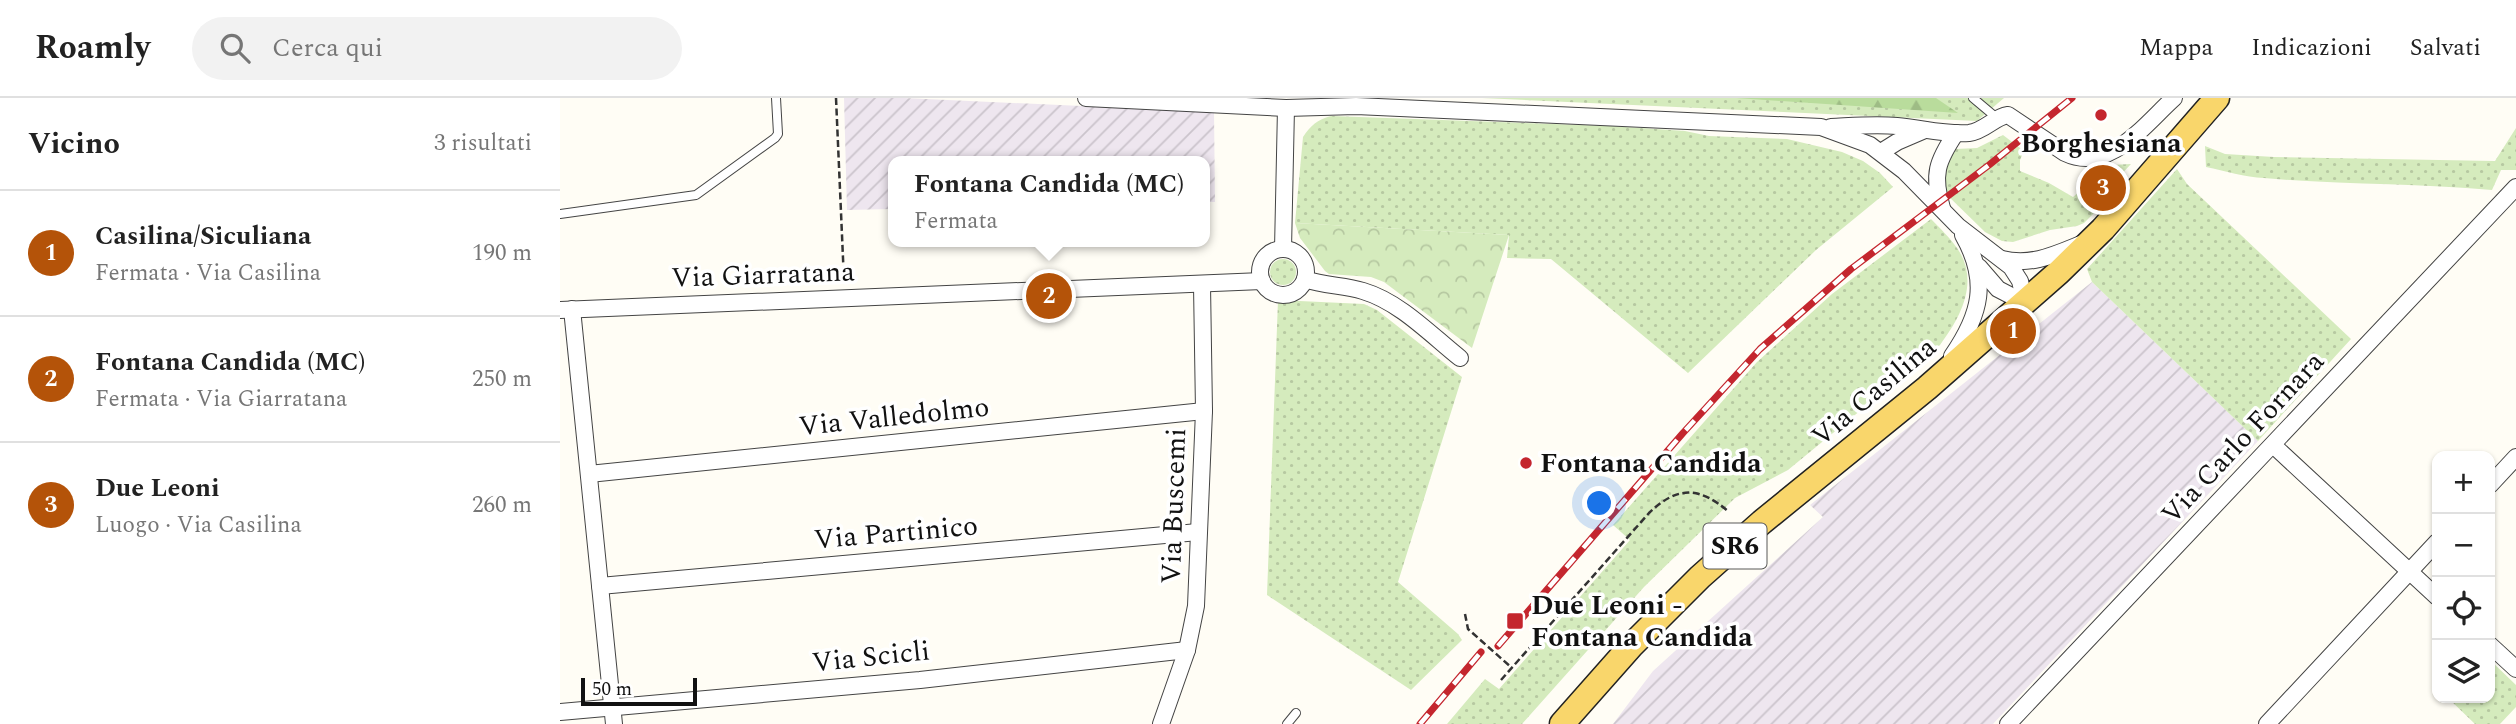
<!DOCTYPE html>
<html lang="it">
<meta charset="utf-8">
<style>
:root{--surface:#fff;--page:#f2f2f2;--text:#222;--muted:#767676;--line:#e0e0e0;--accent:#b45309}
body{margin:0;font-family:Spectral,serif;background:var(--page);color:var(--text)}
.controls{position:absolute;right:21px;bottom:21px;display:grid;overflow:hidden;border-radius:14px;box-shadow:0 2px 5px #0004}
.controls button{width:63px;height:63px;display:grid;place-items:center;padding:0;border:0;border-bottom:2px solid var(--line);background:var(--surface);color:var(--text);font:35px sans-serif}
.scale{position:absolute;left:21px;bottom:18px;width:116px;box-sizing:border-box;padding-left:7px;border:4px solid #111;border-top:0;font-size:19px;line-height:24px;white-space:nowrap;color:#111;-webkit-text-stroke:5px #fff;paint-order:stroke}
.you{position:absolute;left:1040px;top:406px;width:24px;height:24px;margin:-18px;border:5px solid #fff;border-radius:50%;background:#1a73e8;box-shadow:0 0 0 10px #1a73e833}
.badge{display:grid;place-items:center;width:46px;height:46px;border-radius:50%;background:var(--accent);color:#fff;font-size:23px;font-weight:700}
.pin{position:absolute;translate:-50% -50%;border:4px solid #fff;box-shadow:0 2px 7px #0006}
.popup{position:absolute;left:328px;top:58px;width:322px;height:91px;box-sizing:border-box;display:grid;place-content:center;border-radius:14px;background:var(--surface);filter:drop-shadow(0 2px 5px #0005);font-size:23px;white-space:nowrap;color:var(--muted)}
.popup b{font-size:26px;color:var(--text)}
.popup::after{content:'';position:absolute;left:50%;top:100%;margin-left:-14px;border:14px solid transparent;border-top-color:var(--surface)}
.list{margin:0;padding:0;list-style:none}
h2{display:flex;justify-content:space-between;align-items:center;height:91px;margin:0;padding:0 28px;font-size:30px}
h2 small{font-size:23px;font-weight:400;color:var(--muted)}
.list li{display:grid;grid-template-columns:46px 1fr auto;gap:21px;align-items:center;box-sizing:border-box;height:126px;padding:0 28px;border-top:2px solid var(--line)}
.list b{display:block;font-size:26px;white-space:nowrap}
.list p{margin:0;font-size:23px;white-space:nowrap;color:var(--muted)}
.list em{font-size:23px;font-style:normal;color:var(--muted)}
.icon{flex:none;width:38px;height:38px;fill:none;stroke:currentColor;stroke-width:2;stroke-linecap:round;stroke-linejoin:round}
.map{position:relative;flex:none;width:1956px;height:626px;overflow:hidden}
header{display:flex;align-items:center;gap:42px;box-sizing:border-box;height:98px;padding:0 35px;background:var(--surface);border-bottom:2px solid var(--line)}
header strong{font-size:33px}
nav{display:flex;gap:38px;margin-inline-start:auto;font-size:24px}
.search{width:490px;height:63px;background:var(--page);display:flex;align-items:center;gap:18px;box-sizing:border-box;padding:0 24px;border-radius:38px;color:var(--muted);font-size:26px}
main{display:flex}
aside{flex:1;background:var(--surface)}
.map>svg:first-child{display:block}
</style>
<header>
<strong>Roamly</strong>
<div class="search"><svg class="icon" aria-label="search" viewBox="0 0 24 24"><circle cx="10" cy="10" r="6"/><path d="M15 15l6 6"/></svg>Cerca qui</div>
<nav><a>Mappa</a><a>Indicazioni</a><a>Salvati</a></nav>
</header>
<main>
<aside>
<h2>Vicino<small>3 risultati</small></h2>
<ul class="list">
<li><span class="badge">1</span><div><b>Casilina/Siculiana</b><p>Fermata · Via Casilina</p></div><em>190 m</em></li>
<li><span class="badge">2</span><div><b>Fontana Candida (MC)</b><p>Fermata · Via Giarratana</p></div><em>250 m</em></li>
<li><span class="badge">3</span><div><b>Due Leoni</b><p>Luogo · Via Casilina</p></div><em>260 m</em></li>
</ul>
</aside>
<div class="map">
<svg width="1956" height="626" viewBox="0 0 1956 626">
<defs>
<pattern id="industrial-furrows" width="10" height="10" patternUnits="userSpaceOnUse" patternTransform="scale(1.75)"><rect width="10" height="10" fill="#eee6ef"/><path d="M-1 1l2-2M0 10L10 0M9 11l2-2" fill="none" stroke="#cbc4cc"/></pattern>
<pattern id="grass-dots" width="8" height="8" patternUnits="userSpaceOnUse" patternTransform="scale(1.75)"><rect width="8" height="8" fill="#d5ebbd"/><path d="M2 2h.1M6 6h.1" fill="none" stroke="#b6c8a1" stroke-width="1.8" stroke-linecap="round"/></pattern>
<pattern id="forest-firs" width="22" height="20" patternUnits="userSpaceOnUse" patternTransform="scale(1.75)"><rect width="22" height="20" fill="#b9dc9c"/><path d="M5 1l3.5 6h-7zM16 11l3.5 6h-7z" fill="#9ebc85"/></pattern>
<pattern id="park-crowns" width="20" height="18" patternUnits="userSpaceOnUse" patternTransform="scale(1.75)"><rect width="20" height="18" fill="#d5ebbd"/><path d="M2 6a3 3 0 1 1 6 0M12 15a3 3 0 1 1 6 0" fill="none" stroke="#b6c8a1"/></pattern>
</defs>
<rect width="100%" height="100%" fill="#fffdf5"/>
<!-- industrial -->
<g fill="url(#industrial-furrows)">
<path d="M 284,0 L 344,0 L 654,14 L 655,104 L 645,104 L 645,63 L 333,63 L 333,111 L 287,112 Z"/>
<path d="M 1532,184 L 1698,343 L 1433,626 L 1053,626 L 1093,573 L 1263,419 L 1250,407 Z"/>
</g>
<!-- grass -->
<g fill="url(#grass-dots)">
<path d="M 922,0 L 1444,0 L 1417,23 Z"/>
<path d="M 771,18 L 1051,28 L 1125,33 L 1149,38 L 1227,41 L 1282,54 L 1303,63 L 1320,75 L 1333,89 L 1256,152 L 1128,275 L 991,161 L 947,160 L 949,137 L 735,125 L 743,39 C 751,27 757,22 771,18 Z"/>
<path d="M 1956,30 L 1956,72 L 1941,72 L 1932,92 C 1856,85 1780,87 1704,80 C 1685,79 1665,73 1646,69 L 1645,48 L 1665,56 L 1714,59 L 1935,63 Z"/>
<path d="M 1443,37 L 1464,53 L 1460,62 L 1460,73 L 1489,85 L 1513,99 L 1551,67 L 1571,66 L 1553,85 L 1536,113 L 1524,125 L 1517,128 L 1490,132 L 1453,144 L 1442,143 L 1425,134 L 1383,93 L 1386,55 L 1396,51 L 1417,50 Z"/>
<path d="M 1617,71 L 1627,86 L 1791,241 L 1698,343 L 1532,184 L 1527,171 Z"/>
<path d="M 1371,121 C 1380,130 1390,140 1397,150 C 1420,183 1401,219 1380,247 L 1228,372 L 1175,400 L 1084,489 L 962,626 L 887,626 L 925,581 L 939,591 L 1070,442 L 1053,427 L 1197,264 L 1272,196 Z"/>
<circle cx="723" cy="174" r="13"/>
<path d="M 718,202 L 804,206 L 817,212 L 902,279 L 838,484 L 898,536 L 902,542 L 851,592 L 707,497 Z"/>
<path d="M 1930,562 L 1956,587 L 1956,609 L 1940,626 L 1915,626 L 1888,600 L 1930,600 Z"/>
</g>
<!-- forest -->
<path fill="url(#forest-firs)" d="M 1176,0 L 1376,0 L 1398,15 Z"/>
<!-- park -->
<path fill="url(#park-crowns)" d="M 735,125 L 949,137 L 912,250 L 824,184 L 811,179 L 769,176 L 765,173 L 740,140 Z"/>
<g fill="none" stroke-linecap="round" stroke-linejoin="round">
<defs>
<g id="service">
<path d="M 1413,0 L 1438,21"/>
<path d="M 0,116 L 136,97 L 215,40 L 218,36 L 216,0"/>
<path d="M 727,626 L 736,615"/>
</g>
<g id="minor">
<path d="M 526,0 L 726,10 L 796,8 L 1261,29 L 1310,47 L 1344,73 L 1398,128 L 1451,169 L 1460,183 L 1465,205"/>
<path d="M 1271,29 C 1293,28 1315,26 1337,28 C 1361,30 1385,37 1409,35 C 1425,33 1434,19 1448,17 L 1505,55 C 1549,76 1585,26 1614,0"/>
<path d="M 1321,54 L 1337,44 L 1365,32"/>
<path d="M 1382,110 C 1372,77 1377,63 1396,35"/>
<path d="M 723,151 L 726,10"/>
<circle cx="723" cy="174" r="23"/>
<path d="M 1442,161 C 1471,168 1494,157 1521,146"/>
<path d="M 1419,169 L 1438,191 L 1465,205"/>
<path d="M 745,181 C 764,188 784,187 803,193 C 840,204 871,237 900,260"/>
<path d="M 12,211 L 54,626"/>
<path d="M 0,212 L 702,183"/>
<path d="M 1392,258 C 1421,216 1429,183 1403,137"/>
<path d="M 1713,347 L 1877,499"/>
<path d="M 29,376 L 644,313"/>
<path d="M 1930,387 L 1956,359"/>
<path d="M 40,488 L 638,434"/>
<path d="M 1930,547 L 1956,571"/>
<path d="M 0,614 L 360,582 L 627,552"/>
<path d="M 601,626 L 627,552 L 636,508 L 644,313 L 642,187"/>
<path d="M 1448,626 L 1956,89"/>
<path d="M 1707,626 L 1877,444"/>
</g>
<path id="primary" d="M 1002,626 L 1071,548 L 1140,479 L 1202,424 L 1367,290 L 1499,174 L 1543,131 L 1657,0"/>
</defs>
<!-- service casing -->
<use href="#service" stroke="#444" stroke-width="10"/>
<!-- minor casing -->
<use href="#minor" stroke="#444" stroke-width="18"/>
<!-- primary casing -->
<use href="#primary" stroke="#222" stroke-width="27"/>
<!-- path -->
<g stroke="#333" stroke-width="2.5" stroke-dasharray="7 3.5" stroke-linecap="butt">
<path d="M 276,0 L 284,183"/>
<path d="M 905,516 L 908,531 L 952,570"/>
<path d="M 941,582 L 1089,415 C 1117,388 1139,388 1169,414"/>
</g>
<!-- service -->
<use href="#service" stroke="#fff" stroke-width="8"/>
<!-- minor -->
<use href="#minor" stroke="#fff" stroke-width="16"/>
<!-- primary -->
<use href="#primary" stroke="#f9d66b" stroke-width="24"/>
<defs>
<g id="rail">
<path d="M 938,548 L 1123,335 L 1200,251 L 1291,171 L 1429,67 L 1512,0"/>
<path d="M 860,626 L 921,554"/>
</g>
</defs>
<!-- rail casing -->
<use href="#rail" stroke="#c4262e" stroke-width="7"/>
<!-- rail -->
<use href="#rail" stroke="#fff" stroke-width="4.5" stroke-dasharray="13" stroke-linecap="butt"/>
</g>
<!-- markers -->
<g fill="#c4262e" stroke="#fff" stroke-width="2.5">
<circle cx="1541" cy="17" r="7"/>
<circle cx="966" cy="365" r="7"/>
<rect x="946" y="514" width="18" height="18" rx="3.5"/>
</g>
<g text-anchor="middle" dominant-baseline="central" stroke-width="7" stroke-linejoin="round" paint-order="stroke">
<!-- shield labels -->
<rect fill="#fff" stroke="#585858" stroke-width="2" x="1143.5" y="425.5" width="63" height="45" rx="5"/>
<g font-size="26" font-weight="bold" fill="#111">
<text x="1175" y="448">SR6</text>
</g>
<!-- poi labels -->
<g font-size="28" font-weight="bold" fill="#111" stroke="#fff" text-anchor="start">
<text x="1541" y="45" text-anchor="middle">Borghesiana</text>
<text x="980" y="365">Fontana Candida</text>
<text x="971" y="507">Due Leoni -<tspan x="971" dy="32">Fontana Candida</tspan></text>
</g>
<!-- street labels -->
<g font-size="28" fill="#111" stroke="#fff">
<text transform="translate(203 177) rotate(-2)">Via Giarratana</text>
<text transform="translate(1314 294) rotate(-40)">Via Casilina</text>
<text transform="translate(334 319) rotate(-6)">Via Valledolmo</text>
<text transform="translate(1683 340) rotate(-47)">Via Carlo Fornara</text>
<text transform="translate(614 408) rotate(-88)">Via Buscemi</text>
<text transform="translate(336 435) rotate(-5)">Via Partinico</text>
<text transform="translate(311 559) rotate(-6)">Via Scicli</text>
</g>
</g>
</svg>
<div class="controls">
<button>+</button>
<button>−</button>
<button><svg class="icon" aria-label="locate" viewBox="0 0 24 24"><circle cx="12" cy="12" r="6"/><path d="M12 2v4M12 18v4M2 12h4M18 12h4"/></svg></button>
<button><svg class="icon" aria-label="layers" viewBox="0 0 24 24"><path d="M12 4l9 5-9 5-9-5zM3 14l9 5 9-5"/></svg></button>
</div>
<div class="scale">50 m</div>
<div class="you"></div>
<div class="pin badge" style="left:1453px;top:233px">1</div>
<div class="pin badge" style="left:489px;top:198px">2</div>
<div class="popup"><b>Fontana Candida (MC)</b>Fermata</div>
<div class="pin badge" style="left:1543px;top:90px">3</div>
</div>
</main>
